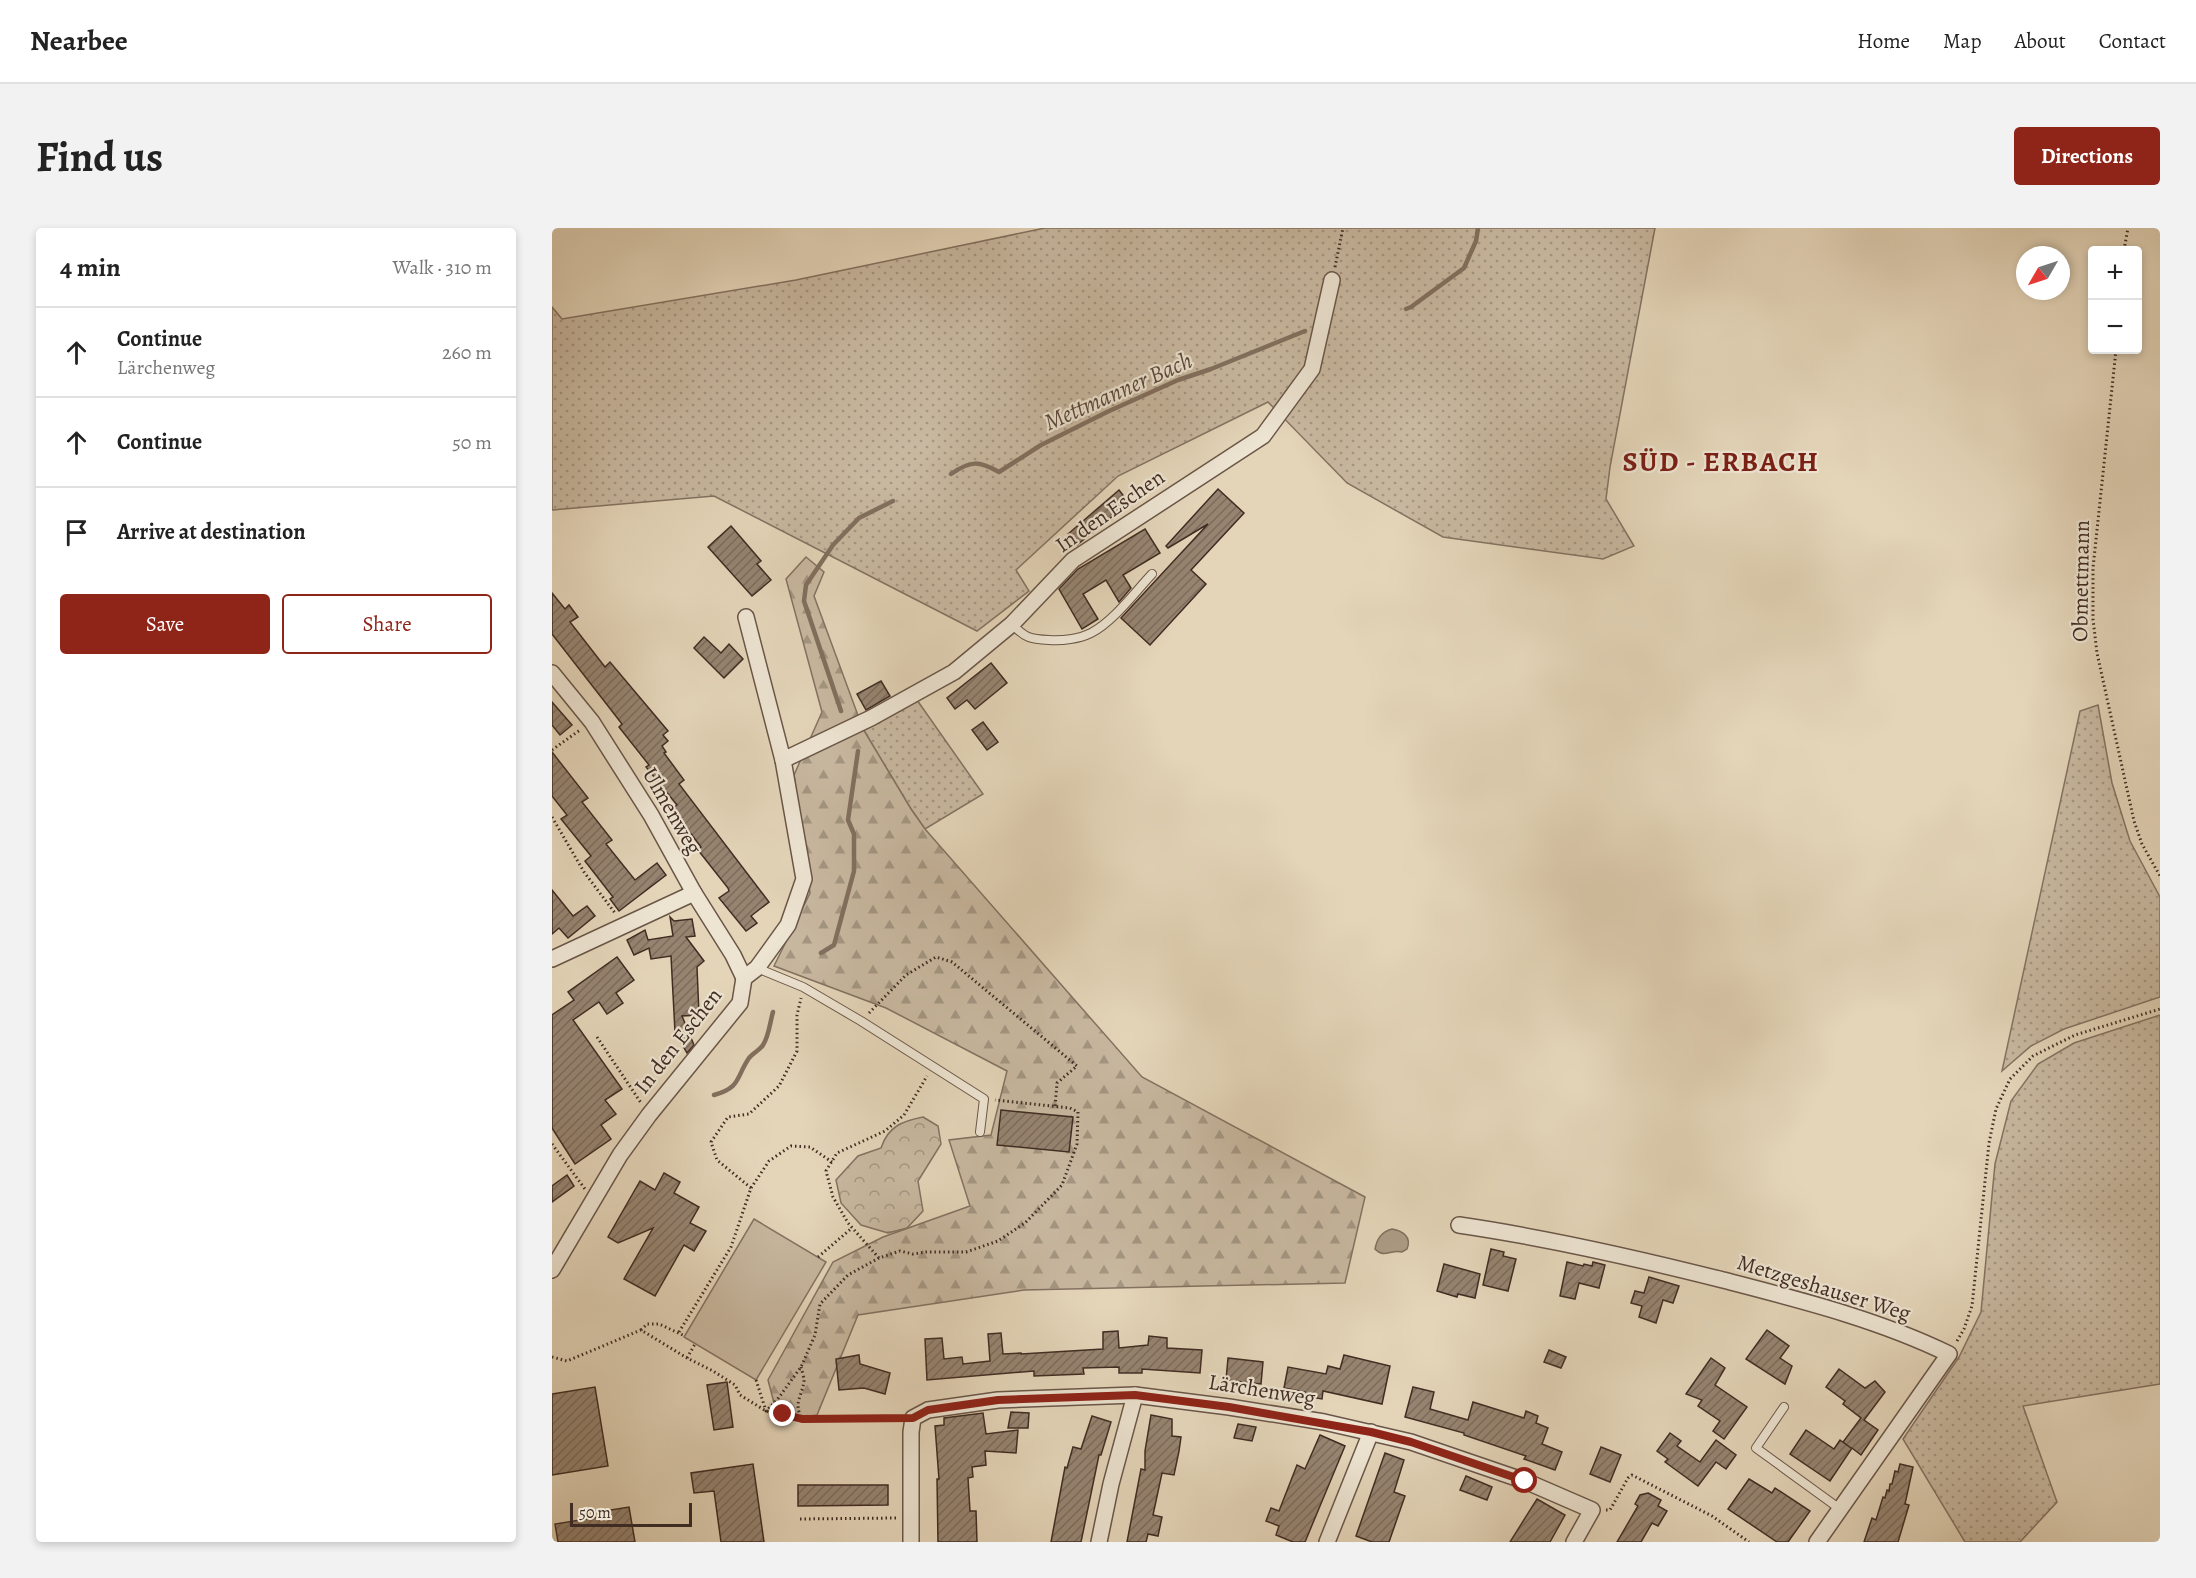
<!DOCTYPE html>
<meta charset="utf-8">
<style>
:root{--surface:#fff;--page:#f2f2f2;--text:#222;--muted:#767676;--line:#e0e0e0;--accent:#8f2418}
body{margin:0;font-family:Alegreya,serif;background:var(--page);color:var(--text)}
.controls{position:absolute;right:18px;top:18px;display:grid;overflow:hidden;border-radius:6px;box-shadow:0 3px 9px #0003}
.controls button{width:54px;height:54px;display:grid;place-items:center;padding:0;border:0;border-bottom:2px solid var(--line);background:var(--surface);color:var(--text);font:30px sans-serif}
.compass{position:absolute;left:1464px;top:18px;width:54px;height:54px;border-radius:50%;background:var(--surface);box-shadow:0 3px 9px #0003;rotate:231deg}
.scale{position:absolute;left:18px;bottom:15px;width:122px;box-sizing:border-box;padding-left:6px;border:3px solid #412c23;border-top:0;font-size:16px;line-height:21px;white-space:nowrap;color:#412c23;-webkit-text-stroke:4px #ede4d2;paint-order:stroke}
.stop{position:absolute;width:18px;height:18px;margin:-14px;border:4px solid #8f2418;border-radius:50%;background:#fff}
.stop.end{background:#8f2418;border-color:#fff;box-shadow:0 2px 6px #0008}
.list{margin:0;padding:0;list-style:none}
h2{display:flex;justify-content:space-between;align-items:center;height:78px;margin:0;padding:0 24px;font-size:26px}
h2 small{font-size:20px;font-weight:400;color:var(--muted)}
.list li{display:grid;grid-template-columns:39px 1fr auto;gap:18px;align-items:center;box-sizing:border-box;height:90px;padding:0 24px;border-top:2px solid var(--line)}
.list b{display:block;font-size:22px;white-space:nowrap}
.list p{margin:0;font-size:20px;white-space:nowrap;color:var(--muted)}
.list em{font-size:20px;font-style:normal;color:var(--muted)}
.actions{display:flex;gap:12px;padding:18px 24px}
.actions a{flex:1;padding:14px 0;border:2px solid var(--accent);border-radius:6px;text-align:center;font-size:21px;color:var(--accent)}
.actions .main{background:var(--accent);color:#fff}
.icon{flex:none;width:33px;height:33px;fill:none;stroke:currentColor;stroke-width:2;stroke-linecap:round;stroke-linejoin:round}
.map{position:relative;flex:none;width:1608px;height:1314px;overflow:hidden;border-radius:6px}
header{display:flex;align-items:center;gap:36px;box-sizing:border-box;height:84px;padding:0 30px;background:var(--surface);border-bottom:2px solid var(--line)}
header strong{font-size:28px}
nav{display:flex;gap:33px;margin-inline-start:auto;font-size:21px}
.intro{display:flex;align-items:center;justify-content:space-between;box-sizing:border-box;height:144px;padding:0 36px}
h1{margin:0;font-size:42px}
.button{padding:15px 27px;border-radius:6px;background:var(--accent);color:#fff;font-size:21px;font-weight:700}
main{display:flex;gap:36px;padding:0 36px}
aside{flex:1;background:var(--surface);border-radius:6px;box-shadow:0 3px 9px #0003}
.map>svg:first-child{display:block}
</style>
<header>
<strong>Nearbee</strong>
<nav><a>Home</a><a>Map</a><a>About</a><a>Contact</a></nav>
</header>
<div class="intro"><h1>Find us</h1><a class="button">Directions</a></div>
<main>
<aside>
<h2>4 min<small>Walk · 310 m</small></h2>
<ul class="list">
<li><svg class="icon" aria-label="ahead" viewBox="0 0 24 24"><path d="M12 20V5M6 11l6-6 6 6"/></svg><div><b>Continue</b><p>Lärchenweg</p></div><em>260 m</em></li>
<li><svg class="icon" aria-label="ahead" viewBox="0 0 24 24"><path d="M12 20V5M6 11l6-6 6 6"/></svg><div><b>Continue</b></div><em>50 m</em></li>
<li><svg class="icon" aria-label="arrive" viewBox="0 0 24 24"><path d="M6 21V4h12l-3 4 3 4H6"/></svg><div><b>Arrive at destination</b></div></li>
</ul>
<div class="actions"><a class="main">Save</a><a>Share</a></div>
</aside>
<div class="map">
<svg width="1608" height="1314" viewBox="0 0 1608 1314">
<defs>
<pattern id="grass-dots" width="8" height="8" patternUnits="userSpaceOnUse" patternTransform="scale(1.5)"><rect width="8" height="8" fill="#c8b8a0"/><path d="M2 2h.1M6 6h.1" fill="none" stroke="#a49682" stroke-width="1.8" stroke-linecap="round"/></pattern>
<pattern id="forest-firs" width="22" height="20" patternUnits="userSpaceOnUse" patternTransform="scale(1.5)"><rect width="22" height="20" fill="#c8b8a0"/><path d="M5 1l3.5 6h-7zM16 11l3.5 6h-7z" fill="#a49682"/></pattern>
<pattern id="park-crowns" width="20" height="18" patternUnits="userSpaceOnUse" patternTransform="scale(1.5)"><rect width="20" height="18" fill="#c8b8a0"/><path d="M2 6a3 3 0 1 1 6 0M12 15a3 3 0 1 1 6 0" fill="none" stroke="#a49682"/></pattern>
<pattern id="building-hatch" width="6" height="6" patternUnits="userSpaceOnUse" patternTransform="scale(1.5)"><rect width="6" height="6" fill="#968471"/><path d="M-1 1l2-2M0 6l6-6M5 7l2-2" fill="none" stroke="#7c6c5c"/></pattern>
</defs>
<rect width="100%" height="100%" fill="#e4d5b9"/>
<filter id="stains"><feTurbulence type="fractalNoise" baseFrequency=".00333" numOctaves="4"/><feColorMatrix values="0 0 0 0 .2 0 0 0 0 .09 0 0 0 0 .02 0 0 0 .5 -.17"/></filter>
<radialGradient id="worn" r=".72"><stop offset=".6" stop-color="#630" stop-opacity="0"/><stop offset="1" stop-color="#630" stop-opacity=".3"/></radialGradient>
<!-- grass -->
<g fill="url(#grass-dots)" stroke="#847262" stroke-width="1.5">
<path d="M 493,0 L 1103,0 L 1058,239 L 1054,271 L 1082,318 L 1051,331 L 891,309 L 795,255 L 716,174 L 566,248 L 464,342 L 477,363 L 425,403 L 162,268 L 0,282 L 0,79 L 10,91 L 244,52 Z"/>
<path d="M 365,472 L 431,566 L 373,601 L 359,581 L 311,501 Z"/>
<path d="M 1546,477 L 1560,555 L 1578,613 L 1608,669 L 1608,769 L 1512,801 L 1479,818 L 1450,843 L 1528,483 Z"/>
<path d="M 1608,787 L 1608,1156 L 1471,1178 L 1505,1274 L 1468,1314 L 1413,1314 L 1351,1211 L 1407,1129 L 1429,1084 L 1443,936 L 1459,873 L 1486,836 L 1522,815 Z"/>
</g>
<!-- forest -->
<path fill="url(#forest-firs)" stroke="#847262" stroke-width="1.5" d="M 254,329 L 272,344 L 262,368 L 311,501 L 359,581 L 373,601 L 590,849 L 813,969 L 793,1055 L 472,1062 L 306,1087 L 265,1187 L 227,1194 L 216,1152 L 281,1034 L 331,1009 L 418,978 L 397,912 L 439,907 L 455,843 L 334,780 L 222,738 L 258,665 L 242,547 L 270,484 L 234,351 Z"/>
<!-- park -->
<path fill="url(#park-crowns)" stroke="#847262" stroke-width="1.5" d="M 371,889 L 386,898 L 389,916 L 366,953 L 371,983 L 355,1000 L 336,1005 L 309,997 L 289,975 L 284,952 L 306,928 L 329,920 C 336,898 351,893 371,889 Z"/>
<!-- garden -->
<path fill="#c8b8a0" stroke="#847262" stroke-width="1.5" d="M 202,991 L 274,1034 L 204,1152 L 132,1109 Z"/>
<!-- water -->
<path fill="#ad9c86" stroke="#826f5e" stroke-width="1.5" d="M 840,1001 C 851,1003 860,1009 855,1021 L 850,1024 C 839,1021 832,1031 823,1021 C 825,1011 829,1004 840,1001 Z"/>
<g fill="none" stroke-linecap="round" stroke-linejoin="round">
<!-- stream -->
<g stroke="#826f5e" stroke-width="4.5">
<path d="M 854,81 L 859,79 L 912,40 L 924,13 L 926,0"/>
<path d="M 399,246 C 419,232 427,233 447,244 L 489,217 L 555,184 L 626,152 L 659,141 L 753,103"/>
<path d="M 289,483 L 252,373 L 254,357 L 281,317 L 307,290 L 341,273"/>
<path d="M 269,725 L 282,717 L 302,643 L 302,606 L 296,592 L 306,523"/>
<path d="M 162,867 C 189,860 184,849 197,830 C 201,825 208,822 211,817 C 217,808 218,794 221,784"/>
</g>
</g>
<!-- building -->
<g fill="url(#building-hatch)" stroke="#412c23" stroke-width="1.5">
<path d="M 666,261 L 692,285 L 639,342 L 654,356 L 598,417 L 569,390 L 656,296 L 616,320 L 614,318 Z"/>
<path d="M 567,262 L 577,275 L 525,317 L 516,306 Z"/>
<path d="M 179,298 L 209,333 L 205,336 L 219,352 L 200,368 L 156,319 Z"/>
<path d="M 593,301 L 608,325 L 571,347 L 579,360 L 567,374 L 554,352 L 531,366 L 546,391 L 530,401 L 507,361 L 526,341 Z"/>
<path d="M 0,365 L 13,381 L 17,377 L 26,389 L 18,394 L 53,439 L 58,434 L 116,503 L 111,507 L 116,513 L 110,518 L 114,524 L 112,525 L 132,552 L 127,556 L 217,674 L 199,688 L 205,695 L 194,703 L 167,670 L 177,663 L 176,660 L 146,622 L 149,619 L 120,581 L 125,577 L 94,539 L 97,537 L 67,499 L 70,496 L 0,406 Z"/>
<path d="M 152,409 L 169,425 L 177,416 L 191,431 L 172,450 L 142,420 Z"/>
<path d="M 439,435 L 455,455 L 423,481 L 415,472 L 403,481 L 395,470 Z"/>
<path d="M 329,453 L 338,468 L 314,482 L 305,466 Z"/>
<path d="M 0,474 L 20,497 L 8,507 L 0,497 Z"/>
<path d="M 431,494 L 446,514 L 435,522 L 420,502 Z"/>
<path d="M 0,524 L 36,570 L 30,574 L 60,612 L 54,616 L 83,652 L 105,635 L 114,647 L 67,683 L 58,671 L 61,669 L 33,633 L 39,628 L 9,591 L 15,587 L 0,568 Z"/>
<path d="M 0,662 L 21,688 L 35,678 L 43,688 L 16,710 L 7,700 L 0,706 Z"/>
<path d="M 118,689 L 122,693 L 140,691 L 143,708 L 134,709 L 152,733 L 145,739 L 147,787 L 130,788 L 142,817 L 135,825 L 123,804 L 119,728 L 99,731 L 97,720 L 82,727 L 75,712 L 93,702 L 96,712 L 121,708 Z"/>
<path d="M 65,729 L 82,752 L 64,765 L 71,775 L 55,786 L 47,774 L 21,792 L 70,861 L 53,872 L 64,886 L 49,897 L 59,911 L 23,936 L 0,900 L 0,787 L 22,772 L 16,764 Z"/>
<path d="M 449,882 L 521,889 L 517,924 L 445,917 Z"/>
<path d="M 112,945 L 128,954 L 122,965 L 147,979 L 138,995 L 154,1003 L 142,1023 L 132,1017 L 103,1068 L 72,1051 L 101,1000 L 66,1015 L 56,1009 L 88,953 L 103,962 Z"/>
<path d="M 15,947 L 22,958 L 0,974 L 0,958 Z"/>
<path d="M 939,1021 L 952,1024 L 951,1028 L 964,1031 L 956,1063 L 931,1057 Z"/>
<path d="M 1015,1034 L 1031,1038 L 1032,1036 L 1040,1038 L 1041,1034 L 1053,1037 L 1047,1060 L 1027,1055 L 1023,1071 L 1008,1068 Z"/>
<path d="M 892,1036 L 928,1046 L 923,1070 L 906,1066 L 905,1069 L 885,1063 Z"/>
<path d="M 1097,1049 L 1127,1058 L 1121,1075 L 1111,1072 L 1104,1095 L 1087,1089 L 1090,1078 L 1079,1075 L 1083,1063 L 1092,1065 Z"/>
<path d="M 1215,1102 L 1237,1118 L 1228,1130 L 1240,1138 L 1233,1156 L 1194,1131 Z"/>
<path d="M 566,1103 L 567,1120 L 596,1117 L 597,1108 L 615,1110 L 615,1120 L 650,1122 L 648,1145 L 590,1141 L 590,1145 L 567,1145 L 567,1139 L 531,1140 L 532,1146 L 482,1148 L 482,1143 L 375,1152 L 373,1111 L 390,1110 L 392,1131 L 410,1129 L 411,1136 L 438,1133 L 436,1106 L 449,1105 L 451,1126 L 469,1125 L 469,1126 L 551,1121 L 551,1104 Z"/>
<path d="M 997,1122 L 1014,1129 L 1009,1140 L 992,1134 Z"/>
<path d="M 307,1127 L 308,1136 L 338,1145 L 333,1166 L 312,1160 L 287,1162 L 284,1131 Z"/>
<path d="M 792,1127 L 838,1138 L 830,1176 L 771,1163 L 770,1171 L 752,1168 L 753,1164 L 732,1160 L 736,1139 L 774,1146 L 776,1138 L 788,1141 Z"/>
<path d="M 676,1130 L 711,1134 L 709,1156 L 674,1152 Z"/>
<path d="M 1159,1130 L 1173,1140 L 1163,1157 L 1195,1179 L 1172,1211 L 1161,1203 L 1168,1193 L 1146,1178 L 1150,1172 L 1134,1166 Z"/>
<path d="M 1287,1141 L 1313,1160 L 1323,1153 L 1333,1164 L 1312,1192 L 1326,1202 L 1309,1227 L 1300,1220 L 1278,1253 L 1238,1226 L 1254,1202 L 1282,1221 L 1288,1212 L 1299,1220 L 1291,1214 L 1309,1190 L 1291,1176 L 1293,1173 L 1274,1159 Z"/>
<path d="M 175,1154 L 181,1199 L 162,1202 L 155,1157 Z"/>
<path d="M 43,1159 L 56,1238 L 0,1247 L 0,1166 Z"/>
<path d="M 861,1159 L 882,1164 L 878,1181 L 916,1192 L 921,1174 L 972,1190 L 974,1183 L 986,1188 L 984,1195 L 996,1200 L 990,1216 L 1010,1224 L 1003,1242 L 972,1231 L 974,1228 L 912,1207 L 912,1205 L 853,1189 Z"/>
<path d="M 459,1184 L 477,1185 L 476,1200 L 456,1200 Z"/>
<path d="M 431,1185 L 434,1206 L 466,1202 L 464,1225 L 433,1223 L 434,1237 L 420,1239 L 421,1249 L 416,1250 L 418,1283 L 424,1283 L 425,1314 L 386,1314 L 385,1251 L 387,1251 L 383,1198 L 392,1197 L 392,1190 Z"/>
<path d="M 599,1187 L 620,1191 L 620,1208 L 629,1209 L 627,1223 L 622,1247 L 610,1245 L 601,1287 L 610,1289 L 606,1308 L 596,1306 L 594,1314 L 575,1314 L 589,1241 L 593,1242 L 593,1223 Z"/>
<path d="M 540,1188 L 559,1194 L 549,1227 L 547,1227 L 529,1314 L 499,1314 L 513,1239 L 515,1240 L 521,1219 L 529,1221 Z"/>
<path d="M 686,1196 L 704,1199 L 700,1213 L 682,1210 Z"/>
<path d="M 1118,1205 L 1129,1213 L 1125,1218 L 1148,1234 L 1164,1212 L 1184,1227 L 1174,1241 L 1164,1234 L 1146,1258 L 1113,1234 L 1116,1231 L 1105,1223 Z"/>
<path d="M 768,1207 L 793,1218 L 753,1314 L 741,1314 L 724,1307 L 727,1298 L 714,1293 L 719,1280 L 727,1283 L 745,1237 L 753,1241 Z"/>
<path d="M 1049,1219 L 1069,1227 L 1058,1254 L 1038,1246 Z"/>
<path d="M 833,1225 L 852,1232 L 842,1264 L 853,1268 L 837,1314 L 820,1314 L 804,1308 Z"/>
<path d="M 201,1236 L 212,1314 L 169,1314 L 162,1263 L 142,1265 L 139,1245 Z"/>
<path d="M 1348,1236 L 1361,1239 L 1353,1276 L 1357,1277 L 1346,1314 L 1312,1314 L 1320,1290 L 1324,1292 L 1331,1269 L 1333,1270 L 1335,1262 L 1337,1263 L 1338,1256 L 1340,1256 L 1343,1243 L 1346,1244 Z"/>
<path d="M 914,1248 L 940,1259 L 935,1272 L 908,1262 Z"/>
<path d="M 1197,1251 L 1220,1265 L 1223,1260 L 1258,1283 L 1236,1314 L 1225,1314 L 1176,1281 Z"/>
<path d="M 246,1257 L 336,1257 L 336,1277 L 246,1278 Z"/>
<path d="M 1096,1265 L 1109,1272 L 1106,1278 L 1115,1283 L 1106,1298 L 1100,1295 L 1089,1314 L 1065,1314 L 1086,1278 L 1083,1276 L 1088,1267 Z"/>
<path d="M 985,1271 L 1013,1287 L 998,1314 L 958,1314 Z"/>
<path d="M 77,1279 L 83,1314 L 6,1314 L 3,1296 L 53,1288 L 52,1283 Z"/>
</g>
<g fill="none" stroke-linecap="round" stroke-linejoin="round">
<defs>
<g id="service">
<path d="M 460,396 C 473,410 478,411 497,412 C 510,413 527,411 539,405 C 561,394 583,364 600,346"/>
<path d="M 205,740 L 251,759 L 309,793 L 432,871 L 428,904"/>
<path d="M 1232,1179 L 1204,1220 L 1288,1281"/>
</g>
<g id="minor">
<path d="M 0,445 L 40,494 L 99,587 L 142,665 L 181,727 L 192,750"/>
<path d="M 231,532 L 319,490 L 402,444 L 460,396 L 521,332 L 711,208 L 760,141 L 780,52"/>
<path d="M 0,731 L 142,665"/>
<path d="M 907,997 C 996,1010 1084,1030 1171,1052 C 1248,1072 1325,1091 1397,1126 L 1265,1314"/>
<path d="M 0,1042 L 68,927 L 97,887 L 188,775 L 192,750 L 205,740 L 236,697 L 252,651 L 231,532 L 194,389"/>
<path d="M 359,1314 L 359,1204 L 361,1190 L 376,1182 L 446,1172 L 583,1167 L 677,1179 L 772,1194 L 859,1214 L 973,1253 L 1040,1282 L 1022,1314"/>
<path d="M 547,1314 L 559,1256 L 583,1167"/>
<path d="M 775,1314 L 819,1204"/>
</g>
</defs>
<!-- service casing -->
<use href="#service" stroke="#6a5648" stroke-width="10"/>
<!-- minor casing -->
<use href="#minor" stroke="#6a5648" stroke-width="18"/>
<!-- path -->
<g stroke="#412c23" stroke-width="3" stroke-dasharray="1.5 3" stroke-linecap="butt">
<path d="M 1572,22 L 1576,0"/>
<path d="M 783,39 L 791,0"/>
<path d="M 1564,122 L 1541,340 L 1541,391 L 1545,425 L 1582,593 L 1590,616 L 1608,648"/>
<path d="M 0,522 L 28,502"/>
<path d="M 0,589 L 32,644 L 63,685"/>
<path d="M 317,785 L 354,747 L 384,729 L 400,734 L 525,838 L 505,855 L 503,879"/>
<path d="M 45,809 L 89,875"/>
<path d="M 0,916 L 33,961"/>
<path d="M 199,960 L 165,932 L 159,914 L 176,889 L 197,886 L 227,858 L 245,823 L 245,787 L 249,770"/>
<path d="M 266,1029 L 300,1000"/>
<path d="M 327,1030 L 296,995 L 281,969 L 274,943 L 285,925 L 333,903 L 352,887 L 375,848"/>
<path d="M 89,1102 L 95,1096 L 107,1096 L 133,1108"/>
<path d="M 127,1104 L 179,1019 L 199,960 L 217,933 L 239,918 L 258,919 L 280,934"/>
<path d="M 1405,1113 L 1412,1101 L 1420,1078 L 1437,915 L 1444,881 L 1458,851 L 1481,828 L 1523,807 L 1608,781"/>
<path d="M 0,1129 L 15,1133 L 89,1102 L 135,1130 L 161,1143 L 183,1157 L 188,1167 L 214,1183 L 250,1191 L 348,1190"/>
<path d="M 135,1130 L 143,1116"/>
<path d="M 249,1139 C 250,1143 252,1149 252,1153 C 250,1169 241,1174 250,1191"/>
<path d="M 204,1152 L 214,1183 L 225,1172 L 249,1139 L 263,1107 L 268,1076 L 296,1047 L 327,1030 L 348,1023 L 361,1026 L 374,1024 L 414,1024 L 446,1013 L 473,995 L 510,957 L 525,916 L 526,884 L 518,880 L 443,872"/>
<path d="M 1054,1282 L 1058,1282 L 1076,1250 L 1080,1247 L 1160,1288 L 1197,1314"/>
<path d="M 248,1291 L 345,1290"/>
</g>
<!-- service -->
<use href="#service" stroke="#ede4d2" stroke-width="8"/>
<!-- minor -->
<use href="#minor" stroke="#ede4d2" stroke-width="15"/>
</g>
<g fill="none" stroke-linecap="round" stroke-linejoin="round">
<!-- route -->
<path stroke="#8f2418" stroke-width="8" d="M 231,1186 L 250,1191 L 361,1190 L 376,1182 L 446,1172 L 583,1167 L 677,1179 L 819,1204 L 859,1214 L 973,1253"/>
</g>
<g text-anchor="middle" dominant-baseline="central" stroke-width="4.5" stroke-linejoin="round" paint-order="stroke">
<!-- street labels -->
<g font-size="22" fill="#412c23" stroke="#ede4d2">
<text transform="translate(558 283) rotate(-35)">In den Eschen</text>
<text transform="translate(1529 353) rotate(-89)">Obmettmann</text>
<text transform="translate(120 583) rotate(60)">Ulmenweg</text>
<text transform="translate(126 813) rotate(-52)">In den Eschen</text>
<text transform="translate(1272 1060) rotate(17)">Metzgeshauser Weg</text>
<text transform="translate(710 1162) rotate(9)">Lärchenweg</text>
</g>
<!-- water labels -->
<g font-size="24" font-style="italic" fill="#5c483c" stroke="#ede4d2">
<text transform="translate(566 163) rotate(-24)">Mettmanner Bach</text>
</g>
<!-- district labels -->
<g font-size="28" font-weight="bold" letter-spacing="1.5" fill="#7a1f14" stroke="#ede4d2">
<text x="1169" y="234">SÜD - ERBACH</text>
</g>
</g>
<rect width="100%" height="100%" filter="url(#stains)"/>
<rect width="100%" height="100%" fill="url(#worn)"/>
</svg>
<div class="controls">
<button>+</button>
<button>−</button>
</div>
<svg class="compass" viewBox="-18 -18 36 36"><path d="M0-13l5 13h-10z" fill="#e53935"/><path d="M0 13l5-13h-10z" fill="#767676"/></svg>
<div class="scale">50 m</div>
<div class="stop" style="left:973px;top:1253px"></div>
<div class="stop end" style="left:231px;top:1186px"></div>
</div>
</main>
